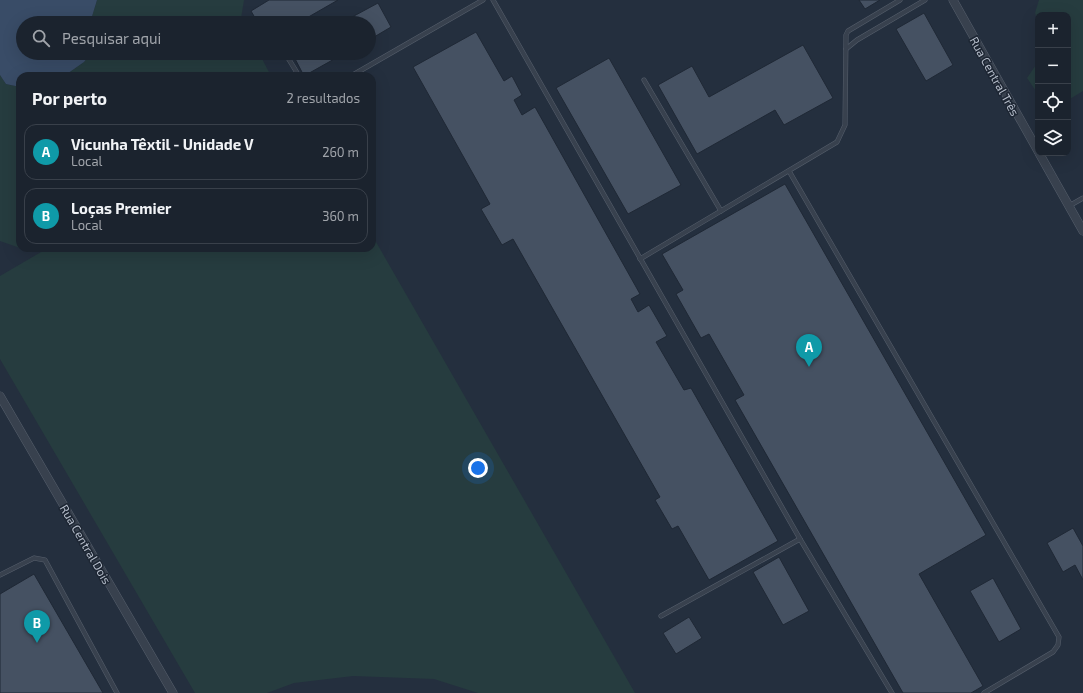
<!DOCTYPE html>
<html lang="pt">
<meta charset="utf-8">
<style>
:root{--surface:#1b232e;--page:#282f3a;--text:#f1f3f6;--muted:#a0a4aa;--line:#39404a;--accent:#d93025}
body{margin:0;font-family:"Exo 2",sans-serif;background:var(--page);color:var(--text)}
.controls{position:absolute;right:12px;top:12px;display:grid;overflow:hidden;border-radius:8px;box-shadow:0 4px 16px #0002}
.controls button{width:36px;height:36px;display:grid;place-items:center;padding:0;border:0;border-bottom:1px solid var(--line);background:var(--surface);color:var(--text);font:20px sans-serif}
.you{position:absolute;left:478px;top:468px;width:14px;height:14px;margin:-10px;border:3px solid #fff;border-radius:50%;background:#1a73e8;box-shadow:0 0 0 6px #1a73e833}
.badge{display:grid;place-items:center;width:26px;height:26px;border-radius:50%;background:var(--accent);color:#fff;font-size:13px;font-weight:700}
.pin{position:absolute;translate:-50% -33px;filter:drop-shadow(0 1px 2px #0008)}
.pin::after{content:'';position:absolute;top:21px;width:14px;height:12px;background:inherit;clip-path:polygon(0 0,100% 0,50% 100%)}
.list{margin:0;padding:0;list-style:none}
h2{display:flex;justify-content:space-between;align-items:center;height:52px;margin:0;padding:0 16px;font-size:17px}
h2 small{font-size:13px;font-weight:400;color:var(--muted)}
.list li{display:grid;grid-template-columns:26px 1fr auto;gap:12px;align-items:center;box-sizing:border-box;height:56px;margin:0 8px 8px;padding:0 8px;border:1px solid var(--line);border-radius:12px}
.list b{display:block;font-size:15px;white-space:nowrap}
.list p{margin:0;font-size:13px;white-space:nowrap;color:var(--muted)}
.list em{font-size:13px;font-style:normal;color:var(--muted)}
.icon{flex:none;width:22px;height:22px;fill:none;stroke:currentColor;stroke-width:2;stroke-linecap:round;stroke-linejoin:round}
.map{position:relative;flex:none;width:1083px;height:693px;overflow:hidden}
.search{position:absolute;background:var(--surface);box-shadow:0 4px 16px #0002;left:16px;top:16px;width:360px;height:44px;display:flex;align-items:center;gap:10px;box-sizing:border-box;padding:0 14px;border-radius:22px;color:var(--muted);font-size:15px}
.panel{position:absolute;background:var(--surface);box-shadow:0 4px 16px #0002;left:16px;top:72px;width:360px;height:180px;border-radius:12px}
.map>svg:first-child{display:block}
</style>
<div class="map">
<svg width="1083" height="693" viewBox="0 0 1083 693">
<rect width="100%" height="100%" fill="#242f3e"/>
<!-- green -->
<g fill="#263c3f">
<path d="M 97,0 L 244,0 L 241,18 L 243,23 L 90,23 Z"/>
<path d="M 1039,0 L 1083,0 L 1083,91 L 1068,100 L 1068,15 L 1038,15 L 1038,21 L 1035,13 Z"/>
<path d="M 91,53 L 259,53 L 271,76 L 64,76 L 84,62 Z"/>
<path d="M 1038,62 L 1038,94 L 1027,78 Z"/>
<path d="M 0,75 L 6,84 L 20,87 L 20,248 L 0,241 Z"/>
<path d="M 372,235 L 635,693 L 478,693 L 434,679 L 353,676 L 294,683 L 267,693 L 195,693 L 0,359 L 0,276 L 48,248 L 372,248 Z"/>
</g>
<!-- water -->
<path fill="#394c67" d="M 0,0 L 97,0 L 90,23 L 23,23 L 23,53 L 91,53 L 84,62 L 64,76 L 20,76 L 20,87 L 6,84 L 0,75 Z"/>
<!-- building -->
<g fill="#455162" stroke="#1f2835">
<path d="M 269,0 L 338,0 L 298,23 L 258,23 L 251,11 Z"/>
<path d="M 859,0 L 880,0 L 865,9 Z"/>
<path d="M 378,3 L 391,27 L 369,40 L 369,23 L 341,23 Z"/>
<path d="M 924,13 L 953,65 L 926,81 L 896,29 Z"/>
<path d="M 476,32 L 504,81 L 512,76 L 522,95 L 514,100 L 522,115 L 535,107 L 640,294 L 631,299 L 638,312 L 649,305 L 667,336 L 656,342 L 684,390 L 691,388 L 778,541 L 709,580 L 678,526 L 672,529 L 655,500 L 660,497 L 513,239 L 502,245 L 481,209 L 490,204 L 413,67 Z"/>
<path d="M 803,45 L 833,98 L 784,125 L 775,110 L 697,154 L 658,85 L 692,66 L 709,97 Z"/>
<path d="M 292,53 L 345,53 L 304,76 Z"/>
<path d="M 609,58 L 681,185 L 628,214 L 556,88 Z"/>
<path d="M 785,184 L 986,535 L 919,574 L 983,686 L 971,693 L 903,693 L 735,400 L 744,395 L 709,334 L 701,338 L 676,294 L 683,290 L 662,254 Z"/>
<path d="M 1073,528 L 1083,546 L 1083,580 L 1075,565 L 1063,572 L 1047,543 Z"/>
<path d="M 779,557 L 809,611 L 783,625 L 753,572 Z"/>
<path d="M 34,574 L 103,693 L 0,693 L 0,594 Z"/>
<path d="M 993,578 L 1021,629 L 999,642 L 970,591 Z"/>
<path d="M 689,617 L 702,638 L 676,654 L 663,633 Z"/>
</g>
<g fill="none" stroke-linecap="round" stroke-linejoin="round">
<defs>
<g id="service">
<path d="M 493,0 L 800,539 L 892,693"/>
<path d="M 846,49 L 857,40 L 925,0"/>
<path d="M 285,53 L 299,76"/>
<path d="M 351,76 L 483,0"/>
<path d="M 644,80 L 721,211"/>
<path d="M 789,171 L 1059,637 L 1058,645 L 1053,652 L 984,693"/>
<path d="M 1069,206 L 1083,198"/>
<path d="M 640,259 L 837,142 L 845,125 L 846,35 L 848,31 L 900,0"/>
<path d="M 0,575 L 34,558 L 45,560 L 117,693"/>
<path d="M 661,616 L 800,539"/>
</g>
<g id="minor">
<path d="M 953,0 L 1038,151"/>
<path d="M 1039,153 L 1083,231"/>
<path d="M 0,396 L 173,693"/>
</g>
</defs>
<!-- service casing -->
<use href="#service" stroke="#565f6c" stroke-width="5"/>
<!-- minor casing -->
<use href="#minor" stroke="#565f6c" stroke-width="9"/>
<!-- service -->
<use href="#service" stroke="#38414e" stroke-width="4"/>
<!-- minor -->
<use href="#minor" stroke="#38414e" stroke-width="8"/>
</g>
<g text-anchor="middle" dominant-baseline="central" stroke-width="3" stroke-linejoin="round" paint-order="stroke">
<!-- street labels -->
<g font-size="12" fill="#b4bcc9" stroke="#1d2633">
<text transform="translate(995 76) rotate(61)">Rua Central Três</text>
<text transform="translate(86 544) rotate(60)">Rua Central Dois</text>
</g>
</g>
</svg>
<div class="controls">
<button>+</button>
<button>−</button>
<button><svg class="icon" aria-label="locate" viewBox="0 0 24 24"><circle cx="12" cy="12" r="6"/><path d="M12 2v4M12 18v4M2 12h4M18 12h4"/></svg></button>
<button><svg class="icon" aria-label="layers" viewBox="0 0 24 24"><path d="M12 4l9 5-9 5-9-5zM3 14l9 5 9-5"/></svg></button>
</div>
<div class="you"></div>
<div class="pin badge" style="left:809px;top:367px;background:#0f9aa8">A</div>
<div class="pin badge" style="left:37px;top:643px;background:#0f9aa8">B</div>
<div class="search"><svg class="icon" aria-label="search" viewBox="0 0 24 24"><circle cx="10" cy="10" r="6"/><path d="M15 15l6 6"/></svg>Pesquisar aqui</div>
<section class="panel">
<h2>Por perto<small>2 resultados</small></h2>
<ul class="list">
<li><span class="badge" style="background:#0f9aa8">A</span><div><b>Vicunha Têxtil - Unidade V</b><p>Local</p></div><em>260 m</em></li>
<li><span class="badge" style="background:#0f9aa8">B</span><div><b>Loças Premier</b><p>Local</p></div><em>360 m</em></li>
</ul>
</section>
</div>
